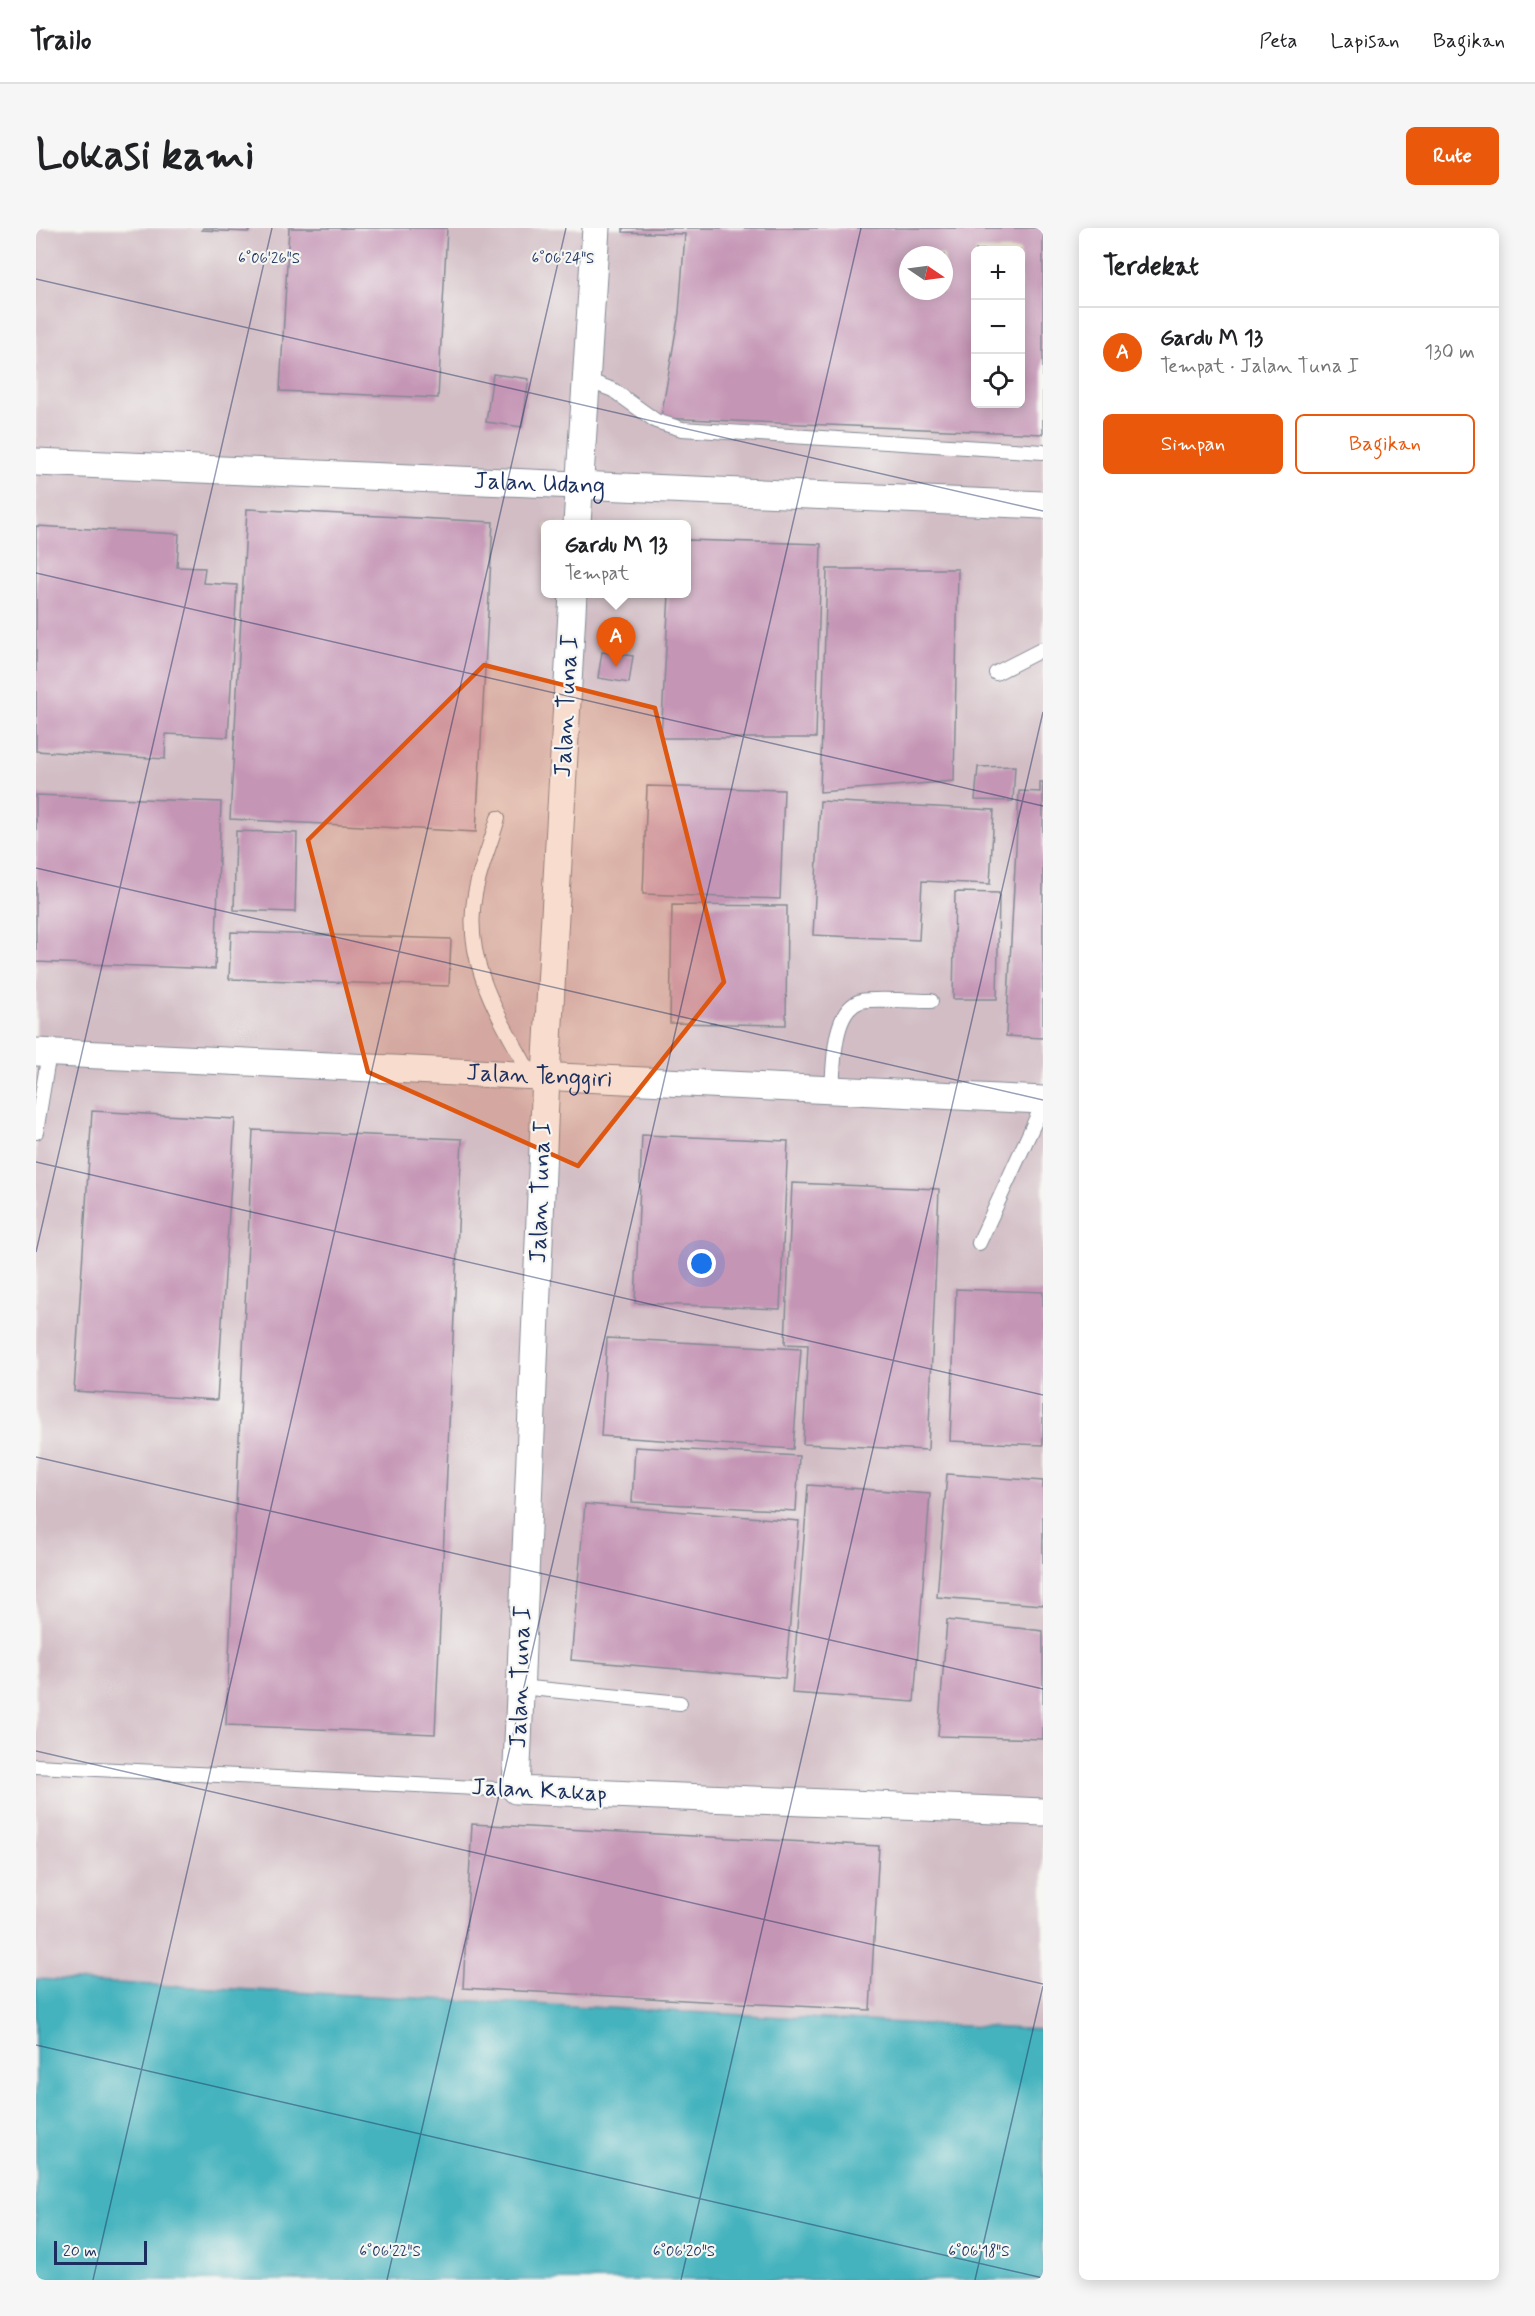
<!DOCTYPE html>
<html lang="id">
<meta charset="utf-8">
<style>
:root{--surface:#fff;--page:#f6f6f6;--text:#202124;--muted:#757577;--line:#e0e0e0;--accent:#ea580c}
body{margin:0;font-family:Mynerve,sans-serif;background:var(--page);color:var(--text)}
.controls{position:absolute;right:18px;top:18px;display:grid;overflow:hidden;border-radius:9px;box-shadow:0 3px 15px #0003}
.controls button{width:54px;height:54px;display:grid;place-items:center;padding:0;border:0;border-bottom:2px solid var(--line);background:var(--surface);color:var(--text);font:30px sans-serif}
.compass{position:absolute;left:863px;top:18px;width:54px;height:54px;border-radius:50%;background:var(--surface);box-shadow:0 3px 15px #0003;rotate:103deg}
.scale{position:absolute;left:18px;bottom:15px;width:93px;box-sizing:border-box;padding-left:6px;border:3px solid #1b2f5e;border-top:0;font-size:16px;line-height:21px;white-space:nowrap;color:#1b2f5e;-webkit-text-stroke:4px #f6f6f2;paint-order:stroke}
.you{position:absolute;left:666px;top:1036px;width:21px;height:21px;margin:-15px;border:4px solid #fff;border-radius:50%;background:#1a73e8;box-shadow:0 0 0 9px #1a73e833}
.badge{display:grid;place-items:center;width:39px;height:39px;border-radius:50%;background:var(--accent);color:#fff;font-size:20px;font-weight:700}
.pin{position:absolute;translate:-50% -50px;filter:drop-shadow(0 2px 3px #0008)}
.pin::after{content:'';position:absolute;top:32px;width:21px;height:18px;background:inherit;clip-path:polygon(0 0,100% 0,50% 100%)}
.popup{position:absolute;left:505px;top:292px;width:150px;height:78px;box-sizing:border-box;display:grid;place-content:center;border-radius:9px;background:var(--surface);filter:drop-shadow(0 2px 4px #0005);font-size:20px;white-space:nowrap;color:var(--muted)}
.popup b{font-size:22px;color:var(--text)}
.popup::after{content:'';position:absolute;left:50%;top:100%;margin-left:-12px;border:12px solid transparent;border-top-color:var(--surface)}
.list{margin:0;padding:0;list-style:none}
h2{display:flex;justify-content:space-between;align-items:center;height:78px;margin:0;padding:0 24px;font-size:26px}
h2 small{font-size:20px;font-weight:400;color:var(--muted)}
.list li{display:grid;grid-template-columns:39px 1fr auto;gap:18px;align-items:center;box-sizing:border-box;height:90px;padding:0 24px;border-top:2px solid var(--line)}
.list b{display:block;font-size:22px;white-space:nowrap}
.list p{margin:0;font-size:20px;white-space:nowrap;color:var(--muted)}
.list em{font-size:20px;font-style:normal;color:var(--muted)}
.actions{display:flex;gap:12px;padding:18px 24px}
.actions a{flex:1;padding:14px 0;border:2px solid var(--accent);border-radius:9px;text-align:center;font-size:21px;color:var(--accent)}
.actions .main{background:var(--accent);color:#fff}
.icon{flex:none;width:33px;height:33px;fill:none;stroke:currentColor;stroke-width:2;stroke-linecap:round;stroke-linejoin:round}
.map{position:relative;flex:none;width:1007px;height:2052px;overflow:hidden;border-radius:9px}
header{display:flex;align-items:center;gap:36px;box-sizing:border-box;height:84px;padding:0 30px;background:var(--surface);border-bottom:2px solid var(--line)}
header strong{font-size:28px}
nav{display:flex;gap:33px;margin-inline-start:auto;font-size:21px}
.intro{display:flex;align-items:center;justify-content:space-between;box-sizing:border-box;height:144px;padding:0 36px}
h1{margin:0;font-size:42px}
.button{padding:15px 27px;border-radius:9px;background:var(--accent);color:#fff;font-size:21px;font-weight:700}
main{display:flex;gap:36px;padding:0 36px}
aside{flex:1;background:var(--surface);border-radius:9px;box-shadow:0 3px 15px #0003}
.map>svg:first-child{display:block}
</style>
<header>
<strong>Trailo</strong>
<nav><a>Peta</a><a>Lapisan</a><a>Bagikan</a></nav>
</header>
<div class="intro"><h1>Lokasi kami</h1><a class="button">Rute</a></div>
<main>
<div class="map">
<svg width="1007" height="2052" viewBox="0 0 1007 2052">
<rect width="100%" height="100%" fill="#f6f6f2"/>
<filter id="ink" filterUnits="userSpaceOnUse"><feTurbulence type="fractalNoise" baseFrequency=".0167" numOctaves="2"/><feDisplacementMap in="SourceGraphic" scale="12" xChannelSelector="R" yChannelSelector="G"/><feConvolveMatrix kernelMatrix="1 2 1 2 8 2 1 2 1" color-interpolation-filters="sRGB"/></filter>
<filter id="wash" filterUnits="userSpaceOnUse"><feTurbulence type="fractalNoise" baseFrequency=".008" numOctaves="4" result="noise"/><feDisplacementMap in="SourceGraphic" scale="24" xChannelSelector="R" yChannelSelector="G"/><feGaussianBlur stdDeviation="1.35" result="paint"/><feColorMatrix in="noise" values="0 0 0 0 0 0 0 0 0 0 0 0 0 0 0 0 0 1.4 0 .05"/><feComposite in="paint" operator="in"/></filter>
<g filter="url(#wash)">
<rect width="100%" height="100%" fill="#ece6cb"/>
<!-- industrial -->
<path fill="#d2bdc5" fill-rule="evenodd" d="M 0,0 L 1007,0 L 1007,1802 L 0,1751 ZM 940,22 L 984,22 L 984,176 L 940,176 ZM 872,27 L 908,27 L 908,63 L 872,63 ZM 510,296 L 650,296 L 650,366 L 510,366 Z"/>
<!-- water -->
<path fill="#44b3be" stroke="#30718e" stroke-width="1.5" d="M 0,1751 L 1007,1802 L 1007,2052 L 0,2052 Z"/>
<g id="blocks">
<!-- building -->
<g fill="#c595b5" fill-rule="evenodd">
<path d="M 167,0 L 214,0 L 213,4 L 166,2 Z"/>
<path d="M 253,0 L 411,0 L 402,170 L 244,163 Z"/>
<path d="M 587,0 L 1007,0 L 1007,206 L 625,190 L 643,85 L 649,6 L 587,4 ZM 940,22 L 984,22 L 984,176 L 940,176 ZM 872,27 L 908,27 L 908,63 L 872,63 Z"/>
<path d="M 457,146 L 493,151 L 486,199 L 450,194 Z"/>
<path d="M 211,281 L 457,294 L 440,604 L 194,591 Z"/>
<path d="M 0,298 L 143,306 L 141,339 L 169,340 L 167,355 L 201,357 L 192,509 L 130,506 L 129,531 L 0,523 Z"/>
<path d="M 650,312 L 785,316 L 780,510 L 625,510 L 633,366 L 650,366 Z"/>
<path d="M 791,341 L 922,341 L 918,553 L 784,564 Z"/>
<path d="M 566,424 L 597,428 L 593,455 L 562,450 Z"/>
<path d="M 979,538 L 977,573 L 939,572 L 942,539 Z"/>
<path d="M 1004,554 L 1007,554 L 1007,810 L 970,808 L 983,563 L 1004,564 Z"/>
<path d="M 611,558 L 748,562 L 744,671 L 607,666 Z"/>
<path d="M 0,567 L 185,574 L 179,741 L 0,734 Z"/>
<path d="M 784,573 L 958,582 L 954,656 L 886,653 L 883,712 L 777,707 Z"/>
<path d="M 200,603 L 261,605 L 259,684 L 198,682 Z"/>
<path d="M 919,664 L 963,665 L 961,771 L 917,771 Z"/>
<path d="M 636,677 L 751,678 L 750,797 L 634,795 Z"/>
<path d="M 195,704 L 415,711 L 413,758 L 193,751 Z"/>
<path d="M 56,883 L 199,891 L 181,1172 L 38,1163 Z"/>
<path d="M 217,902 L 426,911 L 399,1506 L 190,1497 Z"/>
<path d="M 606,907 L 752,913 L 744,1081 L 599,1075 Z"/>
<path d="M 756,955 L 903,961 L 892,1222 L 767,1216 L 772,1117 L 749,1116 Z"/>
<path d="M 920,1061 L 1007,1064 L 1007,1217 L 914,1213 Z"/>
<path d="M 571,1110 L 765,1121 L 757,1221 L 565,1208 Z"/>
<path d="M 599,1219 L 763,1228 L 760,1283 L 596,1274 Z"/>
<path d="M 911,1246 L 1007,1253 L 1007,1377 L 901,1369 Z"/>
<path d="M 772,1257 L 894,1266 L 878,1474 L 756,1465 Z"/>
<path d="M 549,1276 L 763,1293 L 749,1450 L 535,1432 Z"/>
<path d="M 911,1392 L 1007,1403 L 1007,1511 L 902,1508 Z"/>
<path d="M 436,1596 L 843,1618 L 834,1782 L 427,1760 Z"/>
</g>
</g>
</g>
<g filter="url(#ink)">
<use href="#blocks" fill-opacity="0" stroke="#848a94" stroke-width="1.5"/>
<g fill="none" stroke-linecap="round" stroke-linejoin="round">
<defs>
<g id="service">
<path d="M 551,152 L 577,162 L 620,193 L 646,201 L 1007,224"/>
<path d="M 960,445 L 1007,421"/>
<path d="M 462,590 C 455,615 444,640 439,666 C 426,734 464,790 495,847"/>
<path d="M 796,862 C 798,838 796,782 825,773 C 835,770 881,773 895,773"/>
<path d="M 0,904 L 13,825"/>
<path d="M 943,1015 L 1007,876"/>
<path d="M 484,1459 L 644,1475"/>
<path d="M 0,1538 L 480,1562"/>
</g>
<g id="minor">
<path id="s1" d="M 0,234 L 1007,277"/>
<path d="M 541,296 L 560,0"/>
<path d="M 537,366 L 510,848 L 480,1562 L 1007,1584"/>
<path id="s2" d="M 0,824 L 1007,872"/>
</g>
</defs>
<!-- service casing -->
<use href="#service" stroke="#848a94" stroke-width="16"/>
<!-- minor casing -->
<use href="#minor" stroke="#848a94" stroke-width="29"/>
<!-- service -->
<use href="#service" stroke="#fff" stroke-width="14"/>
<!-- minor -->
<use href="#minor" stroke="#fff" stroke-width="27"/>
</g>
</g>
<!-- marked area -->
<path fill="#de5710" fill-opacity="0.2" stroke="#de5710" stroke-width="4.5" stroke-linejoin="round" d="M 448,437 L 619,480 L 688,754 L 542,938 L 332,844 L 272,612 Z"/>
<!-- ticks -->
<path fill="none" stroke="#1b2f5e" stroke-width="1.5" stroke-opacity="0.45" d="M 0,51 L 1007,283M 0,345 L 1007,578M 0,640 L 1007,872M 0,934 L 1007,1167M 0,1024 L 236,0M 0,1229 L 1007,1461M 0,1523 L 1007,1756M 0,1817 L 1007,2050M 57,2052 L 530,0M 351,2052 L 825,0M 645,2052 L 1007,484M 939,2052 L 1007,1758"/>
<g text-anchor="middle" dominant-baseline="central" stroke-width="4.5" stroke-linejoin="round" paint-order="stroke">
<!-- street labels -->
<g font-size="24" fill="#1b2f5e" stroke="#f6f6f2">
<text stroke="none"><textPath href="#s1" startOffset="504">Jalan Udang</textPath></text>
<text transform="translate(531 478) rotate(-87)">Jalan Tuna I</text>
<text stroke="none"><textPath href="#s2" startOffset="504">Jalan Tenggiri</textPath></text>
<text transform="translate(505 964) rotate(-88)">Jalan Tuna I</text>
<text transform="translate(485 1449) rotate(-88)">Jalan Tuna I</text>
<text transform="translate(503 1563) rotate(3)">Jalan Kakap</text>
</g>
</g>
<g font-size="15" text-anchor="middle" fill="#1b2f5e" stroke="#f6f6f2" stroke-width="4.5" stroke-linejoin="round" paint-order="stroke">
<text x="233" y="35">6°06'26"S</text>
<text x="527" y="35">6°06'24"S</text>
<text x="354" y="2028">6°06'22"S</text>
<text x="648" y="2028">6°06'20"S</text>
<text x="943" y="2028">6°06'18"S</text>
</g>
</svg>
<div class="controls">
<button>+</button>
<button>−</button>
<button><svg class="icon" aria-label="locate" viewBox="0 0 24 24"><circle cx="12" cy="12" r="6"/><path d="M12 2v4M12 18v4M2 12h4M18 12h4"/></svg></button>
</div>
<svg class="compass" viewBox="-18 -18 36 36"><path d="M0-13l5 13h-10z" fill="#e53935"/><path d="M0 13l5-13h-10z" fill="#757577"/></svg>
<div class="scale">20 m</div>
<div class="you"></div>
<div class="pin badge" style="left:580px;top:439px">A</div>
<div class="popup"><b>Gardu M 13</b>Tempat</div>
</div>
<aside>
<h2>Terdekat<small></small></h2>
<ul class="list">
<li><span class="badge">A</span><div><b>Gardu M 13</b><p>Tempat · Jalan Tuna I</p></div><em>130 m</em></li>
</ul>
<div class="actions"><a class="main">Simpan</a><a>Bagikan</a></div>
</aside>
</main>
